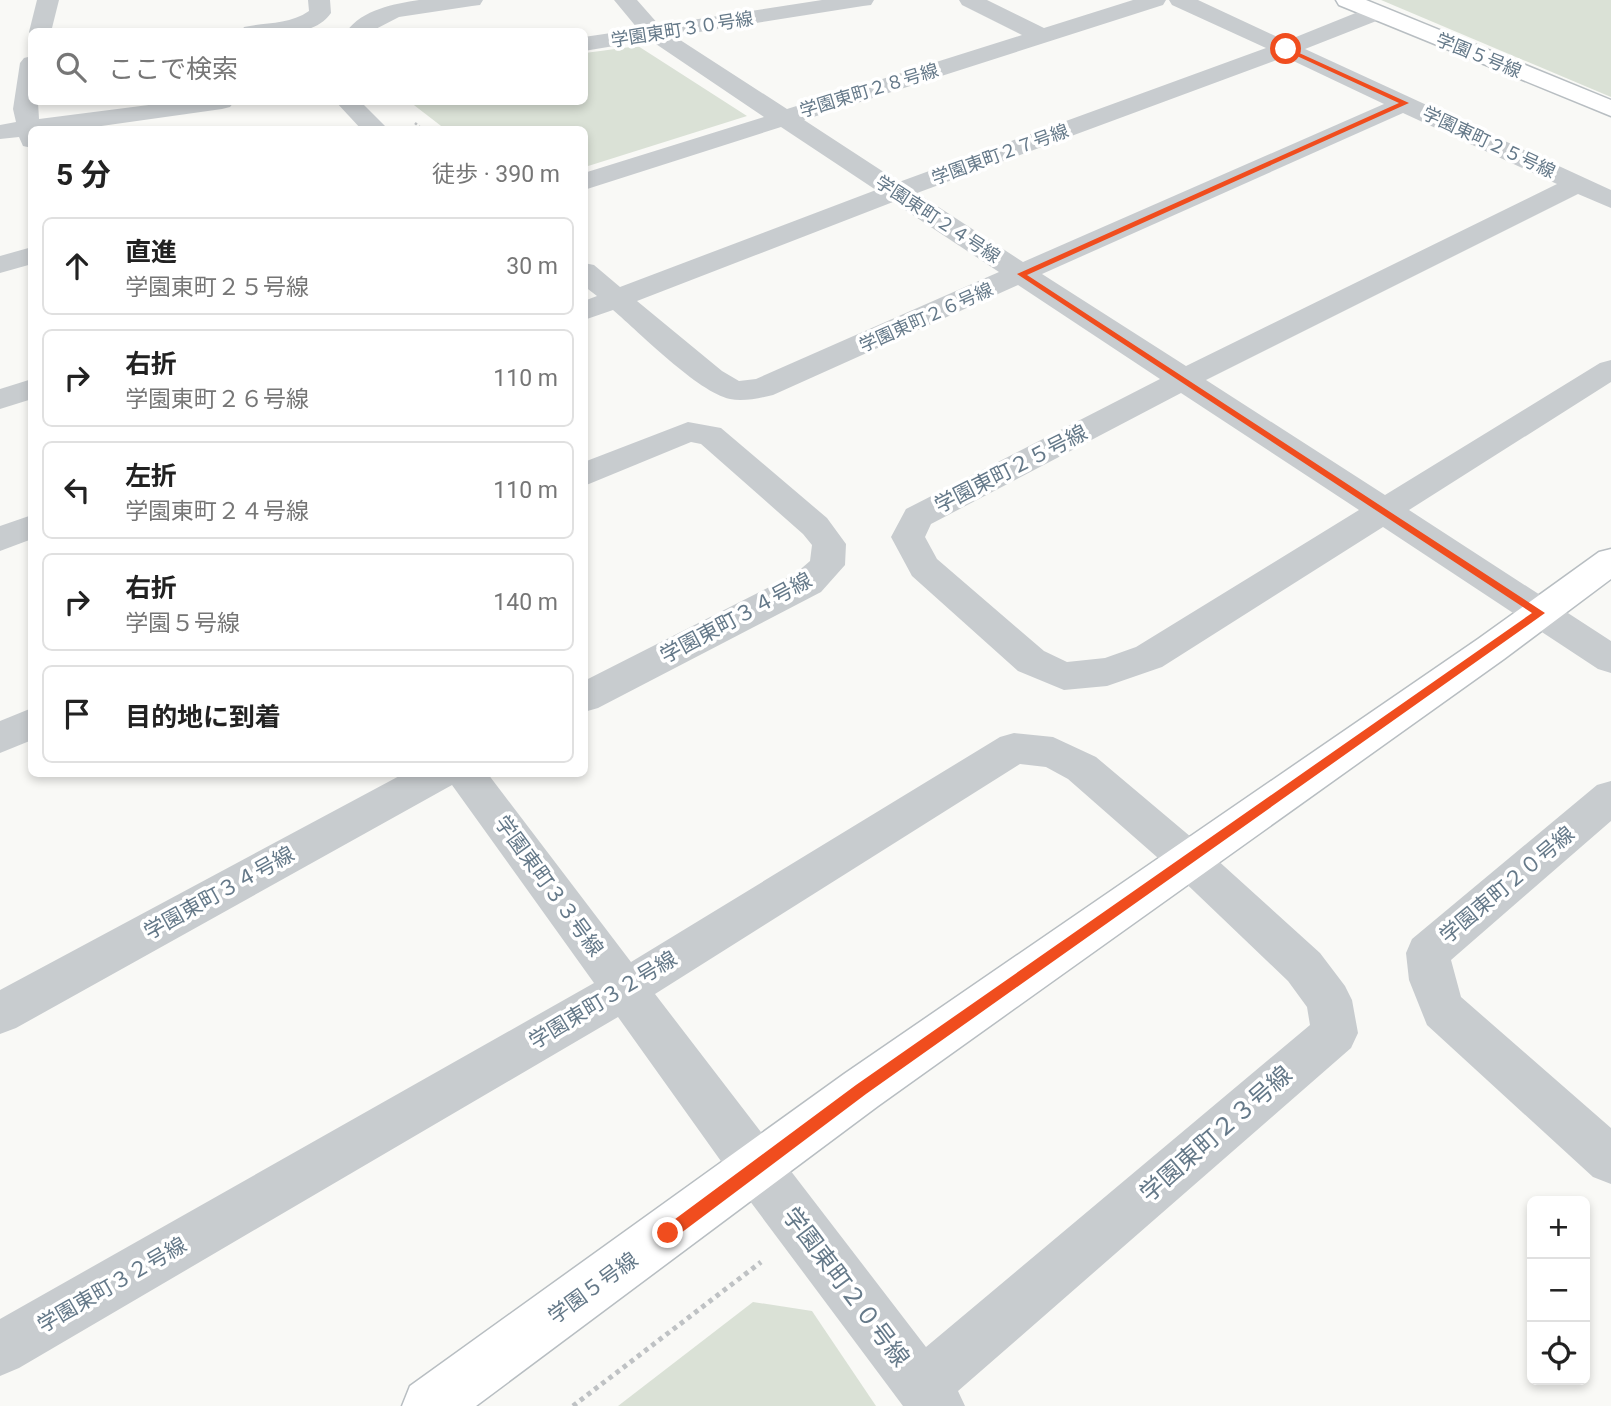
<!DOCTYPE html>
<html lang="ja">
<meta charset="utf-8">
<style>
:root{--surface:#fff;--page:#f2f2f2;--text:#222;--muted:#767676;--line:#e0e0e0}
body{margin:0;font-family:Roboto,"Noto Sans JP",sans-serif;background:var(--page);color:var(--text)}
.controls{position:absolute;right:21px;bottom:21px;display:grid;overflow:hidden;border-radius:10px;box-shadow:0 4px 10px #0003}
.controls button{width:63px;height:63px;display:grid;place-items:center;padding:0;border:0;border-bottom:2px solid var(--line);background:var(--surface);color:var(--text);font:35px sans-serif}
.stop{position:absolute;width:21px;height:21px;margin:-16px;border:5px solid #f04d1e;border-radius:50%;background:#fff}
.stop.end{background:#f04d1e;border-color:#fff;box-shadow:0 2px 7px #0008}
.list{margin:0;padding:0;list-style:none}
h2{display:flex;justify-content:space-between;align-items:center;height:91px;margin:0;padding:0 28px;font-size:30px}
h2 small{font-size:23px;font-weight:400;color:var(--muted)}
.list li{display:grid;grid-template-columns:46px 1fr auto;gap:21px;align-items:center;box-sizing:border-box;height:98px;margin:0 14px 14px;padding:0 14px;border:2px solid var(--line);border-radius:10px}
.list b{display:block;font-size:26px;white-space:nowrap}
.list p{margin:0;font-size:23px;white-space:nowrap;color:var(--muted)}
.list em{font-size:23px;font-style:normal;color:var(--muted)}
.icon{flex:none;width:38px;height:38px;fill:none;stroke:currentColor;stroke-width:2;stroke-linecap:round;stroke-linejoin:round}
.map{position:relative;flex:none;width:1611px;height:1406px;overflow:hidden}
.search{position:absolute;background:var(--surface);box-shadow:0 4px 10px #0003;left:28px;top:28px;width:560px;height:77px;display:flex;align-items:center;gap:18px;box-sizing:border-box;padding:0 24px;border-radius:10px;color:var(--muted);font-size:26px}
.panel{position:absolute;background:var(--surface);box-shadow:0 4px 10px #0003;left:28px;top:126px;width:560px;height:651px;border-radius:10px}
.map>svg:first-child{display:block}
</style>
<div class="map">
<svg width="1611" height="1406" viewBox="0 0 1611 1406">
<rect width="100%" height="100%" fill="#f9f9f6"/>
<!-- green -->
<g fill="#dae1d6">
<path d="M 1381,0 L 1611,0 L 1611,97 Z"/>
<path d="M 638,46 L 747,116 L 585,167 L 584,130 L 445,129 L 410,102 L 584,102 L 585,53 Z"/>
<path d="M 753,1302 L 812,1311 L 876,1406 L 618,1406 Z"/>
</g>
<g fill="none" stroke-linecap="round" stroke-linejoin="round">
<defs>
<g id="secondary">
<path d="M 1336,0 L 1366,0 L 1611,100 L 1611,116 L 1339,5 Z"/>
<path d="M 1611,549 L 1611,579 L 1504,659 L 878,1106 L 476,1406 L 402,1406 L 410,1386 L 844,1074 L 1478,639 L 1599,552 Z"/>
</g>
</defs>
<!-- secondary casing -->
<use href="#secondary" stroke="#b8bec2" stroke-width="3"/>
<!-- path-far1 -->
<path stroke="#bfc2c4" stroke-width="2.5" stroke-dasharray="2.5 2.5" stroke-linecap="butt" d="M 415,123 L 423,130"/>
<!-- path -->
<path stroke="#bfc2c4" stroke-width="5" stroke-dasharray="4.5 4.5" stroke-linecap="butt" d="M 573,1406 L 761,1262"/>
<!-- street -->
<g fill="#c8cccf" fill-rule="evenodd">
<path d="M 37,0 L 59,0 L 51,32 L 32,32 L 32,36 L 29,32 Z"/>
<path d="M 308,0 L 330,0 L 331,13 C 312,40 269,32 241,32 L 244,27 C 266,22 289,25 309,11 Z"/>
<path d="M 419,0 L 483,0 L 480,5 L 472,6 L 399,17 L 370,32 L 346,32 C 363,9 394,4 419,0 Z"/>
<path d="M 614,0 L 637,0 L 659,25 L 822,0 L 874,0 L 871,5 L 863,6 L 674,36 L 787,109 L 1022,35 L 962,5 L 959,0 L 987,0 L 1044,28 L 1133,0 L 1166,0 L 1163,5 L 804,120 L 899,182 L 1266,48 L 1172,5 L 1169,0 L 1198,0 L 1286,41 L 1368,8 L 1384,8 L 1387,13 L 1384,18 L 1305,49 L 1611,190 L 1611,208 L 1578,194 L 1206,380 L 1385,495 L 1600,363 L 1611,360 L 1611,382 L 1409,510 L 1611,641 L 1611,673 L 1598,669 L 1383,527 L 1162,667 L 1107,686 L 1064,690 L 1018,671 L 912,576 L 891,537 L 906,509 L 1160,379 L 1018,285 L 773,395 C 760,398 743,402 730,399 C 698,392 640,333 613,310 L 584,320 L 584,301 L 597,296 L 584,286 L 584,263 L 594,265 L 620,287 L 876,190 L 781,127 L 584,190 L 584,173 L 764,117 L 650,40 L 584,51 L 584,37 L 638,29 ZM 1285,57 L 1384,104 L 1023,262 L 917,193 ZM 1403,113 L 1557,184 L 1186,366 L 1042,274 ZM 893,202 L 999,272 L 756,379 L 739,381 L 722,371 L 637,301 ZM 1181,393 L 1359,510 L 1136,647 L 1105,658 L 1067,662 L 1044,651 L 937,559 L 925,537 L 931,524 Z"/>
<path d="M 32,56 L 32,102 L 38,102 L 39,119 L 172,102 L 234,102 L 230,107 L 222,109 L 73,130 L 32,130 L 32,148 L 23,146 L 19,137 L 0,139 L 0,125 L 16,122 L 13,109 L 20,63 L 24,58 Z"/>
<path d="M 336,102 L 361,102 L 389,130 L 362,130 Z"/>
<path d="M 32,247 L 32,264 L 0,273 L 0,256 Z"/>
<path d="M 32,379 L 32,399 L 0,409 L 0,389 Z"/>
<path d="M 688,422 L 721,428 L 827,518 L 846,544 L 845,565 L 821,592 L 598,708 L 584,712 L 584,681 L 795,574 L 810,561 L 812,545 L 803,534 L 701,444 L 691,442 L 584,486 L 584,462 Z"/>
<path d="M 32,515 L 32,539 L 0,551 L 0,526 Z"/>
<path d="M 32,708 L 32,740 L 0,753 L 0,721 Z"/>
<path d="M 1014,733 L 1053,737 L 1096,757 L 1204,848 L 1320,953 L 1345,986 L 1352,1000 L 1358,1033 L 1351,1048 L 958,1391 L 965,1406 L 903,1406 L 738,1185 L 618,1017 L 19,1368 L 0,1376 L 0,1319 L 594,983 L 452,785 L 16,1028 L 0,1034 L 0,990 L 403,774 L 488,774 L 631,962 L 1000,737 ZM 1020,764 L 1046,767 L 1068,779 L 1174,872 L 1288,981 L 1307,1007 L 1310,1025 L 926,1347 L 655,994 Z"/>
<path d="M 1611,781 L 1611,821 L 1451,960 L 1461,997 L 1611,1128 L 1611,1184 L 1593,1177 L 1427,1025 L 1409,980 L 1406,953 L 1412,939 L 1597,785 Z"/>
</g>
<!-- secondary -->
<use href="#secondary" fill="#fff" fill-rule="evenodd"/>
</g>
<!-- route -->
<path fill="#f04d1e" d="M 1286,47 L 1409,103 L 1027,275 L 1545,613 L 866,1094 L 673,1239 L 668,1241 L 663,1239 L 660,1233 L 663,1228 L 856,1085 L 1532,613 L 1017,274 L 1399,103 L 1284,50 Z"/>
<g text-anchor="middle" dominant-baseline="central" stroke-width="7" stroke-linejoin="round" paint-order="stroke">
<!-- far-street labels -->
<g font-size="18" fill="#657989" stroke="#fff">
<text transform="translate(682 29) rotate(-9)">学園東町３０号線</text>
<text transform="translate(1479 55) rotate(22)">学園５号線</text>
<text transform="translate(869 90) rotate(-17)">学園東町２８号線</text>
<text transform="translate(1489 142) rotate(25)">学園東町２５号線</text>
<text transform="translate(1000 154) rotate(-20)">学園東町２７号線</text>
<text transform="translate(938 219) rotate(33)">学園東町２４号線</text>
<text transform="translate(926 317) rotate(-24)">学園東町２６号線</text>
</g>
<!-- street labels -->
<g font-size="21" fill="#657989" stroke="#fff">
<text transform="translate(1011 469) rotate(-27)">学園東町２５号線</text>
<text transform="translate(736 618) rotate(-28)">学園東町３４号線</text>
<text transform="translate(1507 885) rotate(-40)">学園東町２０号線</text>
<text transform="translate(549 886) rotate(54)">学園東町３３号線</text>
<text transform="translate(219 893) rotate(-29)">学園東町３４号線</text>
<text transform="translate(603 1000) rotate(-31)">学園東町３２号線</text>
<text transform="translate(112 1285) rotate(-30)">学園東町３２号線</text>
<text transform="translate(593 1288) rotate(-36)">学園５号線</text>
</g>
<!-- near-street labels -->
<g font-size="24" fill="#657989" stroke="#fff">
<text transform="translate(1216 1134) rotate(-41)">学園東町２３号線</text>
<text transform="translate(846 1287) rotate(53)">学園東町２０号線</text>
</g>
</g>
</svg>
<div class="controls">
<button>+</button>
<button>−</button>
<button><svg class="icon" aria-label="locate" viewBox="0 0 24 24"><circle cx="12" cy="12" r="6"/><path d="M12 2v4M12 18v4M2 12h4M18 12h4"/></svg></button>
</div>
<div class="stop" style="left:1286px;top:49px"></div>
<div class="stop end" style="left:668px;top:1233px"></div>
<div class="search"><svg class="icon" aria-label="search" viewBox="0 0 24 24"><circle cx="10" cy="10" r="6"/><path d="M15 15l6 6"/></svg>ここで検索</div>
<section class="panel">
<h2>5 分<small>徒歩 · 390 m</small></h2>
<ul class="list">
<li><svg class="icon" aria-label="ahead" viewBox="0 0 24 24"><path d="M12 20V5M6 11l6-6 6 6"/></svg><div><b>直進</b><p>学園東町２５号線</p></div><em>30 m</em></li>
<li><svg class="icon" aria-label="right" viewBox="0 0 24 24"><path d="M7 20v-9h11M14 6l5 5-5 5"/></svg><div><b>右折</b><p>学園東町２６号線</p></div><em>110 m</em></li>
<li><svg class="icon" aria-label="left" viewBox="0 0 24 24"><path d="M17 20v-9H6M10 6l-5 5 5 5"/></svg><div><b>左折</b><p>学園東町２４号線</p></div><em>110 m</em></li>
<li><svg class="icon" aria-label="right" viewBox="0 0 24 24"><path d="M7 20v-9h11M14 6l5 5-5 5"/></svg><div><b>右折</b><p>学園５号線</p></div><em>140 m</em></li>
<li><svg class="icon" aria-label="arrive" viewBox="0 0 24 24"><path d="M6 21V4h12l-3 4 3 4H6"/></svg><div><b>目的地に到着</b></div></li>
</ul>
</section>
</div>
